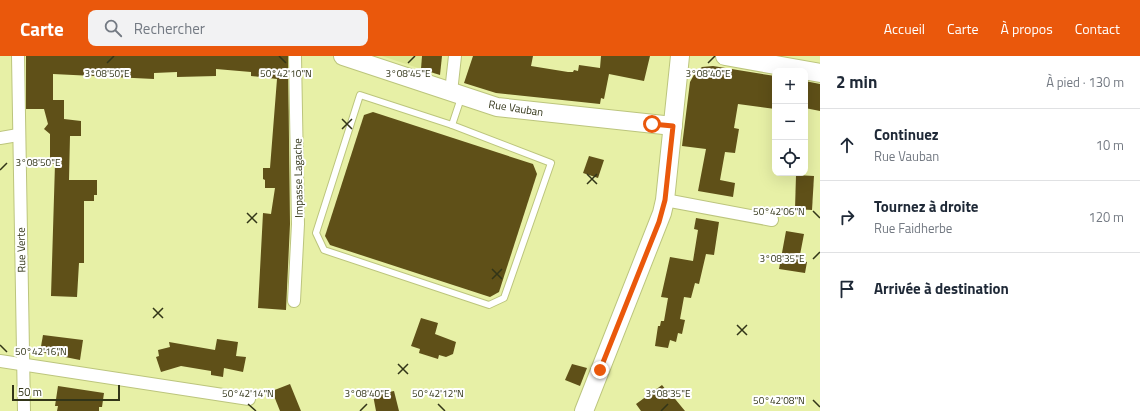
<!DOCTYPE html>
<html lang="fr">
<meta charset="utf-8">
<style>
:root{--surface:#fff;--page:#f2f2f3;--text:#1f2937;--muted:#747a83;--line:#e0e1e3;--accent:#ea580c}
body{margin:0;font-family:"Titillium Web",sans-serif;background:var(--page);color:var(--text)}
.controls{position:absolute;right:12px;top:12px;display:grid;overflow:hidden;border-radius:8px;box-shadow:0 4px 16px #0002}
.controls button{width:36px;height:36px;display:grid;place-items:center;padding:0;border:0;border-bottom:1px solid var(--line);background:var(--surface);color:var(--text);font:20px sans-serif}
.scale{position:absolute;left:12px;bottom:10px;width:108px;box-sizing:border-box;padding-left:4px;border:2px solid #323518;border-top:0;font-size:11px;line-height:14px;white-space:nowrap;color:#323518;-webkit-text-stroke:3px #fff;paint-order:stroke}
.stop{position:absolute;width:12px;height:12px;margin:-9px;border:3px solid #ea580c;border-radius:50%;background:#fff}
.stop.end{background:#ea580c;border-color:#fff;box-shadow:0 1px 4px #0008}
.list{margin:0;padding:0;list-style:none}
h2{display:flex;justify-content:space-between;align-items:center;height:52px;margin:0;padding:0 16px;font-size:17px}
h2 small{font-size:13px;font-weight:400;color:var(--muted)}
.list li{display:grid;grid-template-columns:26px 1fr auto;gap:12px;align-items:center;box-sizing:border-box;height:72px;padding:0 16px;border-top:1px solid var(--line)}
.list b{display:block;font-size:15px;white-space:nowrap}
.list p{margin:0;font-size:13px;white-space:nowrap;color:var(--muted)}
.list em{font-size:13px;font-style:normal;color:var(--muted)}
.icon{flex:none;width:22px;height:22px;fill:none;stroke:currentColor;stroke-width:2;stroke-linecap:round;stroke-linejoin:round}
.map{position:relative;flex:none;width:820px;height:355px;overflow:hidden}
header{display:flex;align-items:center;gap:24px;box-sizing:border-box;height:56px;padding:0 20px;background:var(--accent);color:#fff}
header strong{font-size:19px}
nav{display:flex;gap:22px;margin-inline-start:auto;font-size:14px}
.search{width:280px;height:36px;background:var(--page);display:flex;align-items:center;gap:10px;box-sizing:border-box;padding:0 14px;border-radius:8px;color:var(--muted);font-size:15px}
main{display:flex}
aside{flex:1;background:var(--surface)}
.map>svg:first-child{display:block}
</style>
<header>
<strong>Carte</strong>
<div class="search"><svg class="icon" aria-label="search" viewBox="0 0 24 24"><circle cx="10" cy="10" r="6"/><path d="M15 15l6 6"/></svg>Rechercher</div>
<nav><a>Accueil</a><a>Carte</a><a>À propos</a><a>Contact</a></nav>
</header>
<main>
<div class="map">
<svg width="820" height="355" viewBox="0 0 820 355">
<rect width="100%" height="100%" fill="#e7f0a6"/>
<!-- built -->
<path fill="#dce694" d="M 382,0 L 442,0 L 440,15 L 436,18 Z"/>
<!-- building -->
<g fill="#5f5018">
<path d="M 26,0 L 288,0 L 290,168 L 286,254 L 258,252 L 263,157 L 271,158 L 275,132 L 265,132 L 265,124 L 263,123 L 263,112 L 270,112 L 277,23 L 251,20 L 251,16 L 216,13 L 216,20 L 177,21 L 177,16 L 154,17 L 154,23 L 53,18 L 53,44 L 64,44 L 64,63 L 81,65 L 81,80 L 70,80 L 69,124 L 97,124 L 97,139 L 94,139 L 94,145 L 84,145 L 84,207 L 79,207 L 77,241 L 51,240 L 55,108 L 50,108 L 50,78 L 44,73 L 48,68 L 44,53 L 26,53 Z"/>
<path d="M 422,0 L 442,0 L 440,19 L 421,13 Z"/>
<path d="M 473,0 L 533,0 L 531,10 L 568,16 L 573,16 L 574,14 L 578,15 L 579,9 L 600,12 L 601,0 L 650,0 L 644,25 L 609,18 L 604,43 L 601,42 L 600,48 L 496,37 L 464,27 Z"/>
<path d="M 713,10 L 775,20 L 775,53 L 738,48 L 734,72 L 739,73 L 735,97 L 725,96 L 720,124 L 735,127 L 733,141 L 698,135 L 706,93 L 682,90 L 690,26 L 695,17 L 702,11 Z"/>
<path d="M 805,25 L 820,28 L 820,55 L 805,52 Z"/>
<path d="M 373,56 L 533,108 L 537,118 L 499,236 L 490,241 L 330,189 L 325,180 L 364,59 Z"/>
<path d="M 589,100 L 604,104 L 598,122 L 583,117 Z"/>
<path d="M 796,119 L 814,120 L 812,154 L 795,153 Z"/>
<path d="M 696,162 L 719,166 L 714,199 L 706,198 L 699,228 L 695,227 L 691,242 L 684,241 L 680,263 L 685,264 L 682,278 L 678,277 L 676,286 L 670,284 L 668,292 L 655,290 L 658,270 L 660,270 L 661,265 L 664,265 L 668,242 L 661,241 L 670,201 L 693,205 L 698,174 L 694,173 Z"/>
<path d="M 786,175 L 804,178 L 799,204 L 807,206 L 805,217 L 779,213 Z"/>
<path d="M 421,262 L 438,267 L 435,278 L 456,286 L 453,298 L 446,301 L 439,299 L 438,303 L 419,297 L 420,293 L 411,290 Z"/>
<path d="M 43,279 L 83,284 L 80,304 L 40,296 Z"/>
<path d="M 217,283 L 238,286 L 236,300 L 246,301 L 243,316 L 224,312 L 223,321 L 211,319 L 211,315 L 181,310 L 161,316 L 156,301 L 159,300 L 158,294 L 170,291 L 169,286 L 215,294 Z"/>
<path d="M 572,308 L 587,312 L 580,330 L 565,324 Z"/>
<path d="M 290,328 L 301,355 L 280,355 L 272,335 Z"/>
<path d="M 662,329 L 670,339 L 671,338 L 685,355 L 641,355 L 636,348 Z"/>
<path d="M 58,330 L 104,337 L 102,351 L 99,351 L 99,355 L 57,355 L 58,350 L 55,350 Z"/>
<path d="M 394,335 L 399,355 L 376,355 L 373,339 Z"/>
</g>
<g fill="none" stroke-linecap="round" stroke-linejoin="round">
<defs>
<g id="lane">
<path d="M 360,39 L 452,69 L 551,107 L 504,242 L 489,249 L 324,194 L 316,177 Z"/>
<path d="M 452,69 L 461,42"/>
</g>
<g id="street">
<path d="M 18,0 L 24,355"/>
<path d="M 451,36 L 455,0"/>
<path d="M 0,82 L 18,79"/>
<path d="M 665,144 L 772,164"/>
<path d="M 294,245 L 298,168 L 295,0"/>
<path d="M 0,305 L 249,343"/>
</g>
<g id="secondary">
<path d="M 343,0 L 497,51 L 673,70"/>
<path d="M 725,0 L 820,17"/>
<path d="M 584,355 L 662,157 L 665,144 L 680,0"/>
</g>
</defs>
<!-- lane casing -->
<use href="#lane" stroke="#bcc57d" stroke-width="8"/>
<!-- street casing -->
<use href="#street" stroke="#bcc57d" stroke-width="14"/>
<!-- secondary casing -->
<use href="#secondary" stroke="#bcc57d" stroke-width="20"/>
<!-- lane -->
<use href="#lane" stroke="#fff" stroke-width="6"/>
<!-- street -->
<use href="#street" stroke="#fff" stroke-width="12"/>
<!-- secondary -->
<use href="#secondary" stroke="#fff" stroke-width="18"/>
</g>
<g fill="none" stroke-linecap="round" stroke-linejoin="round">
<!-- route -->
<path stroke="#ea580c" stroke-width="5" d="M 600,314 L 659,166 L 665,144 L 673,70 L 652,68"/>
</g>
<!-- ticks -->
<path fill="none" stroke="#323518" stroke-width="1.5" d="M 279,0 L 286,7M 107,7 L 114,0M 408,7 L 415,0M 708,7 L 715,0M 342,63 L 352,73M 342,73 L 352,63M 0,114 L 7,107M 587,118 L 597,128M 587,128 L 597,118M 813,155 L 820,162M 247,157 L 257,167M 247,167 L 257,157M 813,203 L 820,196M 492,213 L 502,223M 492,223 L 502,213M 153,252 L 163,262M 153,262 L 163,252M 737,269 L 747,279M 737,279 L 747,269M 0,289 L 7,296M 398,308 L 408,318M 398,318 L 408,308M 813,344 L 820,351M 248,348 L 256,355M 438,348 L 445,355M 360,355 L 367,348M 661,355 L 668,348"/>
<g text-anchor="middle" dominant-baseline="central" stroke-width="4" stroke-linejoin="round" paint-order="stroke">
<!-- street labels -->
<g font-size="11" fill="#323518" stroke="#fff">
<text transform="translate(516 52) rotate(9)">Rue Vauban</text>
<text transform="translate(298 122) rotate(-91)">Impasse Lagache</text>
<text transform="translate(21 194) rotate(-91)">Rue Verte</text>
</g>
</g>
<g font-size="10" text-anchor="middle" fill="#323518" stroke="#fff" stroke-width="4" stroke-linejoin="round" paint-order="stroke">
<text x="107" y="21">3°08'50"E</text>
<text x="286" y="21">50°42'10"N</text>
<text x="408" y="21">3°08'45"E</text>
<text x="708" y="21">3°08'40"E</text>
<text x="38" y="110">3°08'50"E</text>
<text x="779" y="159">50°42'06"N</text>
<text x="782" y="206">3°08'35"E</text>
<text x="41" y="299">50°42'16"N</text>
<text x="248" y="341">50°42'14"N</text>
<text x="367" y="341">3°08'40"E</text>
<text x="438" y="341">50°42'12"N</text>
<text x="668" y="341">3°08'35"E</text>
<text x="779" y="348">50°42'08"N</text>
</g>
</svg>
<div class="controls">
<button>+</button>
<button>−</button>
<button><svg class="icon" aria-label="locate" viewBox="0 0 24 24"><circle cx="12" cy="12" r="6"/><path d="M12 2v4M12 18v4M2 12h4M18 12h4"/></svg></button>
</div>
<div class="scale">50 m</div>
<div class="stop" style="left:652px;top:68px"></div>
<div class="stop end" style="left:600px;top:314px"></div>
</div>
<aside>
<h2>2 min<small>À pied · 130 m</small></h2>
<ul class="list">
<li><svg class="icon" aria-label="ahead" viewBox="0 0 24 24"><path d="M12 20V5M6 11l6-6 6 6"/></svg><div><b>Continuez</b><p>Rue Vauban</p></div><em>10 m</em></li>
<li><svg class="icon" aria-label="right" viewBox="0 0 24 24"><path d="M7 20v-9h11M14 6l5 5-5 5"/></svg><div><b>Tournez à droite</b><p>Rue Faidherbe</p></div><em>120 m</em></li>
<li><svg class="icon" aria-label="arrive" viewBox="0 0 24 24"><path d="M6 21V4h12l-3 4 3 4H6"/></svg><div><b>Arrivée à destination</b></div></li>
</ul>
</aside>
</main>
